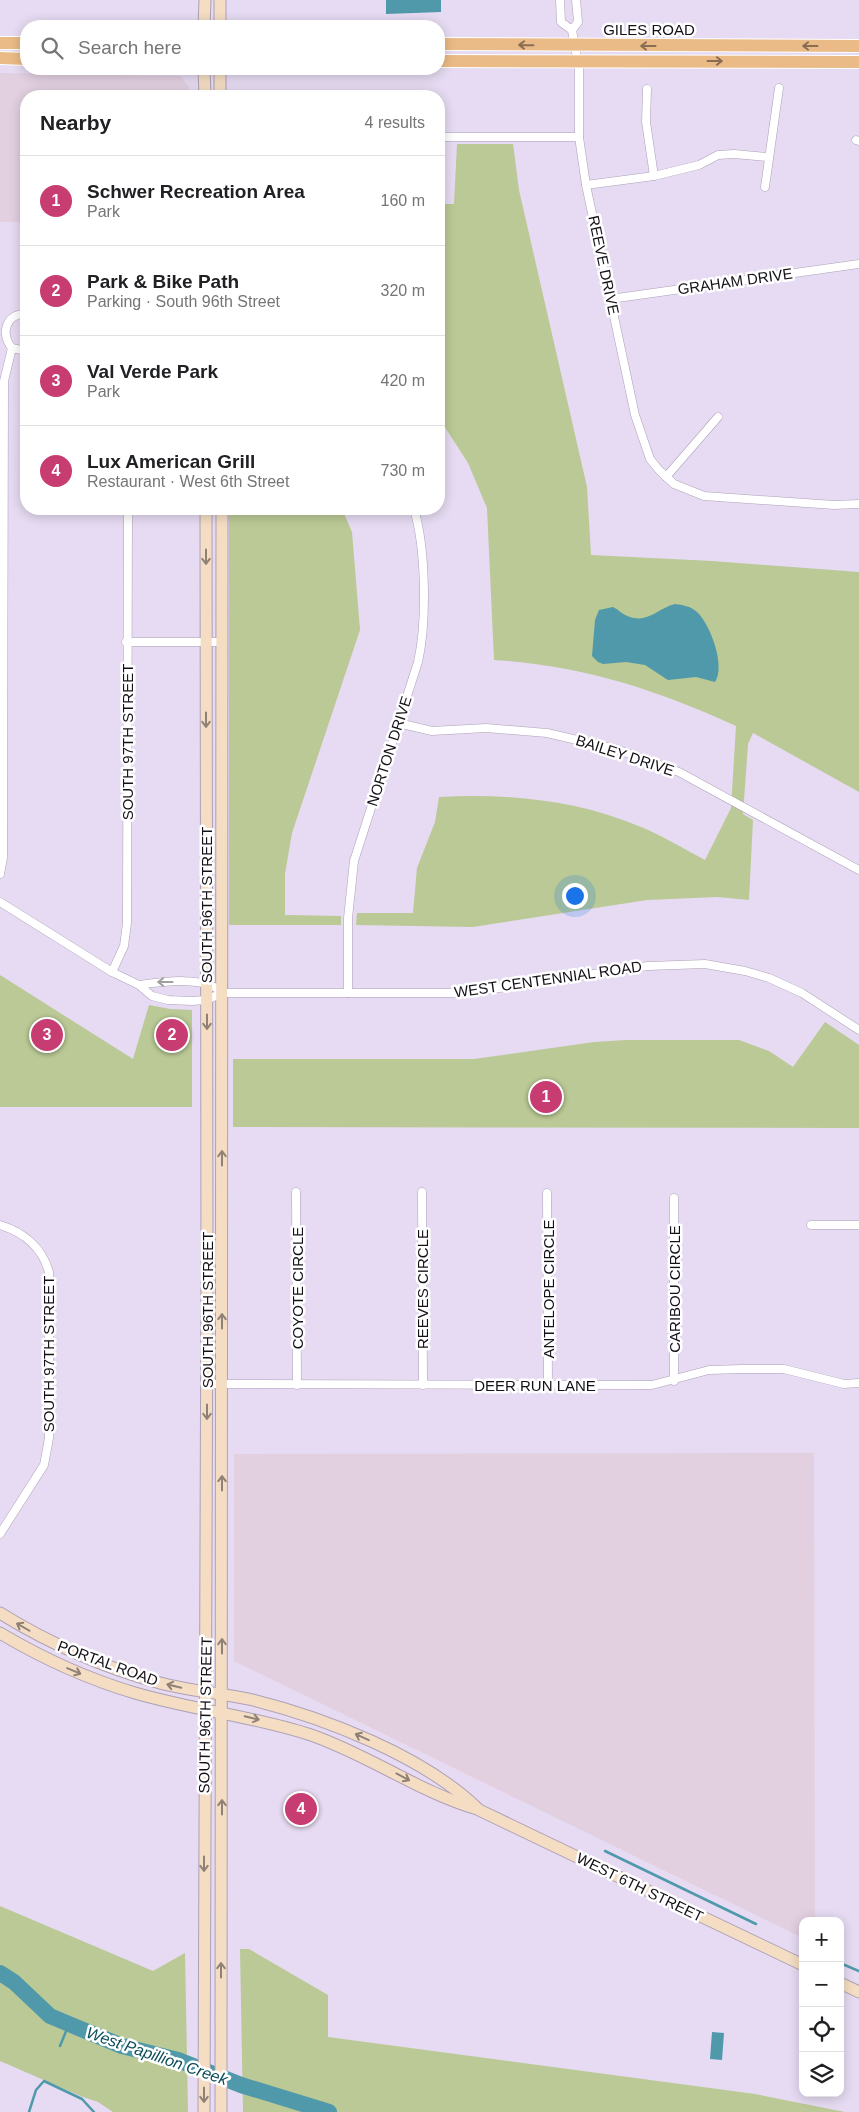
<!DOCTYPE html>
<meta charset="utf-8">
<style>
:root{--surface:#fff;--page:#f2f2f2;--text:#202124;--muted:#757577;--line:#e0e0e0;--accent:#c73c71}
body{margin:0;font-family:Helvetica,sans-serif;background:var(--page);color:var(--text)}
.controls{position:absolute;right:15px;bottom:15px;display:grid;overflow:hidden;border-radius:10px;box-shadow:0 2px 12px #0003}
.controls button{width:45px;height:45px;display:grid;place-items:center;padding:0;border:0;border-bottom:1px solid var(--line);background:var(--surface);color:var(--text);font:25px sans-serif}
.you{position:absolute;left:574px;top:895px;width:18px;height:18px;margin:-12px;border:4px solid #fff;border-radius:50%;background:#1a73e8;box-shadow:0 0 0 8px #1a73e833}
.badge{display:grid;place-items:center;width:32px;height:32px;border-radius:50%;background:var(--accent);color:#fff;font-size:16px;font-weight:700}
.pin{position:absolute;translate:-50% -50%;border:2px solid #fff;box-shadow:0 1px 5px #0006}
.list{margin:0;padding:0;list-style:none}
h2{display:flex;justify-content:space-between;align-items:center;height:65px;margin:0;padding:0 20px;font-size:21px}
h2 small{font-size:16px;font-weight:400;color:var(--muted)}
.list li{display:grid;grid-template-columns:32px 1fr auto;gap:15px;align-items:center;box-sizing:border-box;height:90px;padding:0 20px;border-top:1px solid var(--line)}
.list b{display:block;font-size:19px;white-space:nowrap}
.list p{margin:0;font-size:16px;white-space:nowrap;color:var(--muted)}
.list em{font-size:16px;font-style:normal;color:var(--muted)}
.icon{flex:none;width:28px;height:28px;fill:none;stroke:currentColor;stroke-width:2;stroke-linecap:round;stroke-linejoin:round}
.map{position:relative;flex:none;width:859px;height:2112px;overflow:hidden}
.search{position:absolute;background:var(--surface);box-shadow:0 2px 12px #0003;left:20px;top:20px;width:425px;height:55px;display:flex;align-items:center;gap:12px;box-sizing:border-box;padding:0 18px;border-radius:20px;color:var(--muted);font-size:19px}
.panel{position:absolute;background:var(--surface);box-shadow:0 2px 12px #0003;left:20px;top:90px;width:425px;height:425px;border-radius:20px}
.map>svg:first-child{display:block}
</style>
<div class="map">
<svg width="859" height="2112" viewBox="0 0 859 2112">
<rect width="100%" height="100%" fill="#e6dbf2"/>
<!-- commercial -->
<g fill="#e2d0e0">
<path d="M 0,73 L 181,76 L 189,88 L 188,96 L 26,96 L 26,222 L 0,222 Z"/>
<path d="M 814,1453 L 815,1921 L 803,1921 L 803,1938 L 234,1661 L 234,1454 Z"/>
</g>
<!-- green -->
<g fill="#bac995">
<path d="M 457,144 L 513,144 L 519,190 L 587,487 L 591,555 L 712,561 L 859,572 L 859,792 L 753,733 L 748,744 L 743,814 L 753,820 L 749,900 L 717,897 L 647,900 L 473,927 L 356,925 L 357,913 L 413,913 L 417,868 L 435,822 L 439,797 C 507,793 578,800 641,827 C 663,836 684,849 705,860 L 731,808 L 736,726 C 654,689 584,666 494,660 L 487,508 L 468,463 L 439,418 L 439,204 L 454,204 Z"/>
<path d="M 229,509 L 342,509 L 352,532 L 360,630 L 292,833 L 285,874 L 285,915 L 341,916 L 341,925 L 229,925 Z"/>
<path d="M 0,975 L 133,1059 L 149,1005 L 170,1009 L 192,1010 L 192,1107 L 0,1107 Z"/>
<path d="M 825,1022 L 859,1045 L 859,1128 L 233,1127 L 233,1059 L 474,1059 L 594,1042 L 626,1040 L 739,1040 L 769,1051 L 793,1067 Z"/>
<path d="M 0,1906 L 153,1971 L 185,1953 L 188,2112 L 113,2112 L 98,2102 L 83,2097 L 0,2061 Z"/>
<path d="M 240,1949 L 249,1949 L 328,1995 L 328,2037 L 755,2094 L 845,2112 L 243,2112 Z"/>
</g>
<!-- water -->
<g fill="#5099aa">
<path d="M 386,0 L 441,0 L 441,12 L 386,14 Z"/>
<path d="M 675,604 C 683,605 690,606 697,612 C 710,624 726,666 715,682 L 696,677 L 668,680 L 645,665 L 626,662 L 603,664 L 598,662 L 592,656 L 595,620 L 599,610 L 613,607 C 619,610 623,615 630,617 C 649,623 658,608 675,604 Z"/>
<path d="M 712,2032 L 724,2033 L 722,2060 L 710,2059 Z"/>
</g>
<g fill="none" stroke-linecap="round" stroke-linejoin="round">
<!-- stream -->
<g stroke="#5099aa" stroke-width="2.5">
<path d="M 605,1851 L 756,1924"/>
<path d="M 801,1945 L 803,1946"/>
<path d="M 840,1963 L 859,1971"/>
<path d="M 60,2046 L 69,2024"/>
<path d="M 29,2112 L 36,2090 L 44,2081 L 82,2099 L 94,2112"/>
</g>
<!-- river -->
<path stroke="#5099aa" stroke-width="16" d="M 0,1973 L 14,1982 L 50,2016 L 69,2024 L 122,2046 L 178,2060 L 241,2085 L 329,2112"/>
<defs>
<g id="street">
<path d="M 560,0 L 561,22 L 572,30 L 578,22 L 576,0"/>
<path d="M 572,30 L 579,68 L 579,137 L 586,185 L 635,415 L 650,459 L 659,470 L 674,484 L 704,496 L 834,505 L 859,504"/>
<path d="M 647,89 L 646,122 L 654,176"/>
<path d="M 439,137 L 579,137"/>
<path d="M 856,140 L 859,141"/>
<path d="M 586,185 L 654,176 L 699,165 L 718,155 L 734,154 L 767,157"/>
<path d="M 765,187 L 779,88"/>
<path d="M 610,299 L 859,264"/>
<path d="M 26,314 C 6,313 0,334 12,348 L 26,351"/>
<path d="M 666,477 L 718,417"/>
<path d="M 126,642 L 222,642"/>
<path d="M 398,723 L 432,731 L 486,728 L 547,733 L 616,749 L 679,772 L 859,870"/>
<path d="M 0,874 L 3,858 L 4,381 L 12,348"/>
<path d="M 0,902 L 112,972 L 139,985 L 152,996 L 168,1000 L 192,1001 L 206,1000 L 222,993 L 465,993 L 648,966 L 705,964 L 745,971 L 769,978 L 802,993 L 859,1030"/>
<path d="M 112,972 L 124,946 L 127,923 L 128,509"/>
<path d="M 139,985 C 160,982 208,975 222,993"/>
<path d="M 348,993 L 348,918 L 354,861 L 418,662 C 427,622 426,549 414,509"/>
<path d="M 296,1192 L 297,1385"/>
<path d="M 422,1192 L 423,1385"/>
<path d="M 547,1193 L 548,1385"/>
<path d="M 674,1198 L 674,1381"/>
<path d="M 0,1225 C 23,1232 42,1247 49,1272 L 49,1438 L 44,1465 L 0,1534"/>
<path d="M 811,1225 L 859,1225"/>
<path d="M 207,1384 L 652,1385 L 709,1370 L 742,1369 L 784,1369 L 844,1384 L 859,1383"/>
</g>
<g id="secondary">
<path d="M 204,26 L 205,0"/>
<path d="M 220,26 L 220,0"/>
<path d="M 204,69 L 205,96"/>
<path d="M 220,96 L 220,69"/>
<path d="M 0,1613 C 50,1644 103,1667 160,1683 C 190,1691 222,1693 253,1700 C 325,1718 423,1756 477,1808"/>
<path d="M 0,1633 C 42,1658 88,1679 135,1693 C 193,1710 253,1716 311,1735 C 369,1755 419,1792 477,1809 L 803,1965"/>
<path d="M 840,1983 L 859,1992"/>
<path d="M 204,2112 L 207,1271 L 206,509"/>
<path d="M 221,2112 L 222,509"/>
</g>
<g id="primary">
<path d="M 0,43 L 26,43"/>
<path d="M 439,44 L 859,46"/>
<path d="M 0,58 L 26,59"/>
<path d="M 439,61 L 859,62"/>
</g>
</defs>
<!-- street casing -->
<use href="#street" stroke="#ada1b7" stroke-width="9"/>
<!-- secondary casing -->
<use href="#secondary" stroke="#ada1b7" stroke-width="13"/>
<!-- primary casing -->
<use href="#primary" stroke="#fff" stroke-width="14"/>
<!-- street -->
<use href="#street" stroke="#fff" stroke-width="8"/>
<!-- secondary -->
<use href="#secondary" stroke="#f4ddc3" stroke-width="11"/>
<!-- primary -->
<use href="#primary" stroke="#eabb86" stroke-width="12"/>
</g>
<!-- one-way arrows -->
<defs><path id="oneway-shaft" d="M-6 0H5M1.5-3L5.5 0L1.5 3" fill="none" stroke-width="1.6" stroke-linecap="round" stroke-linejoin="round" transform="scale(1.25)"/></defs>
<g stroke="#8a6e54">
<use href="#oneway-shaft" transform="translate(526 45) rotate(-179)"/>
<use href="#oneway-shaft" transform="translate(648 46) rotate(-180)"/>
<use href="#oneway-shaft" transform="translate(810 46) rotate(-180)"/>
<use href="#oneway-shaft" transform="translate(715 61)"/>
</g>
<g stroke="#8f8176">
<use href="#oneway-shaft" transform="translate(206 557) rotate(90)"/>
<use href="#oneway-shaft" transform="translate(206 720) rotate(90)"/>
<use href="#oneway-shaft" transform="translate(207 1022) rotate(90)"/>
<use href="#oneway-shaft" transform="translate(222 1158) rotate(-90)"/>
<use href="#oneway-shaft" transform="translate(222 1321) rotate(-90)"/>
<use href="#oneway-shaft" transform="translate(207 1412) rotate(90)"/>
<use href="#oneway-shaft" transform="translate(222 1483) rotate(-90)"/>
<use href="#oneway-shaft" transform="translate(23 1627) rotate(-150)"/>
<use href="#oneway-shaft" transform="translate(222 1646) rotate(-90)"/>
<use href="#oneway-shaft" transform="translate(74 1671) rotate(23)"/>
<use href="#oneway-shaft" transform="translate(174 1686) rotate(-166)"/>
<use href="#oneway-shaft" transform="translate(252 1718) rotate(13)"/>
<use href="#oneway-shaft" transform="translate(362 1737) rotate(-155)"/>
<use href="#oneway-shaft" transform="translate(403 1777) rotate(28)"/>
<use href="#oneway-shaft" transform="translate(222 1807) rotate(-90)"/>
<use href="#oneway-shaft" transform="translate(204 1864) rotate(90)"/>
<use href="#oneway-shaft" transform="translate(221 1970) rotate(-90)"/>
<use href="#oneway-shaft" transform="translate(204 2095) rotate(90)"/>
</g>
<use stroke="#a19fa2" href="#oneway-shaft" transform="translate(165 982) rotate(180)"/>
<g text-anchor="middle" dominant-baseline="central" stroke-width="5" stroke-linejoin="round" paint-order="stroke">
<!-- street labels -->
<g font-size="15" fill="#141017" stroke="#fff">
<text x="649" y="29">GILES ROAD</text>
<text transform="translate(604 265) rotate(78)">REEVE DRIVE</text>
<text transform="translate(735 281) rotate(-8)">GRAHAM DRIVE</text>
<text transform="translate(127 742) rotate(-90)">SOUTH 97TH STREET</text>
<text transform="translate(389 751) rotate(-72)">NORTON DRIVE</text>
<text transform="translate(625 755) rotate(18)">BAILEY DRIVE</text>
<text transform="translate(206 905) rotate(-90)">SOUTH 96TH STREET</text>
<text transform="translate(548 979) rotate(-8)">WEST CENTENNIAL ROAD</text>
<text transform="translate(297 1288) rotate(-90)">COYOTE CIRCLE</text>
<text transform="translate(422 1289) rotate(-90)">REEVES CIRCLE</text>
<text transform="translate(548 1289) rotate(-90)">ANTELOPE CIRCLE</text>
<text transform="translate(674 1289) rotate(-90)">CARIBOU CIRCLE</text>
<text transform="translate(207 1310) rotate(-90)">SOUTH 96TH STREET</text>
<text transform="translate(48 1354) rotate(-90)">SOUTH 97TH STREET</text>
<text x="535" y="1385">DEER RUN LANE</text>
<text transform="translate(108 1663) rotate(20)">PORTAL ROAD</text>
<text transform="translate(205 1715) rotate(-89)">SOUTH 96TH STREET</text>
<text transform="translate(640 1887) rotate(26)">WEST 6TH STREET</text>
</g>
<!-- water labels -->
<g font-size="16" font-style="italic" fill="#0c4d5a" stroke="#fff">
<text transform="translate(157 2056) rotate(19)">West Papillion Creek</text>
</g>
</g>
</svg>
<div class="controls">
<button>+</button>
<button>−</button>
<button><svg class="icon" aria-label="locate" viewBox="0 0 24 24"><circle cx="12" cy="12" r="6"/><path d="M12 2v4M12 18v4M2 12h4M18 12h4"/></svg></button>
<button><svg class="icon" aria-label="layers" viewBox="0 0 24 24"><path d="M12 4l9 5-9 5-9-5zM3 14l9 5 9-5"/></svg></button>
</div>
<div class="you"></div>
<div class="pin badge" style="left:546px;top:1097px">1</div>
<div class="pin badge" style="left:172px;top:1035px">2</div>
<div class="pin badge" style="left:47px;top:1035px">3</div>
<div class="pin badge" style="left:301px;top:1809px">4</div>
<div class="search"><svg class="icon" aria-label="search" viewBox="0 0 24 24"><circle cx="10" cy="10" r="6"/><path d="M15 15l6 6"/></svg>Search here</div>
<section class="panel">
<h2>Nearby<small>4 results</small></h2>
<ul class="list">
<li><span class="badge">1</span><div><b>Schwer Recreation Area</b><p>Park</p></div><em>160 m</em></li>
<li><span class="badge">2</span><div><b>Park &amp; Bike Path</b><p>Parking · South 96th Street</p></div><em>320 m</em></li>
<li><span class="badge">3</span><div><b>Val Verde Park</b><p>Park</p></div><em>420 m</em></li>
<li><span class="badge">4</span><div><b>Lux American Grill</b><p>Restaurant · West 6th Street</p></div><em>730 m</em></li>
</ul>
</section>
</div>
